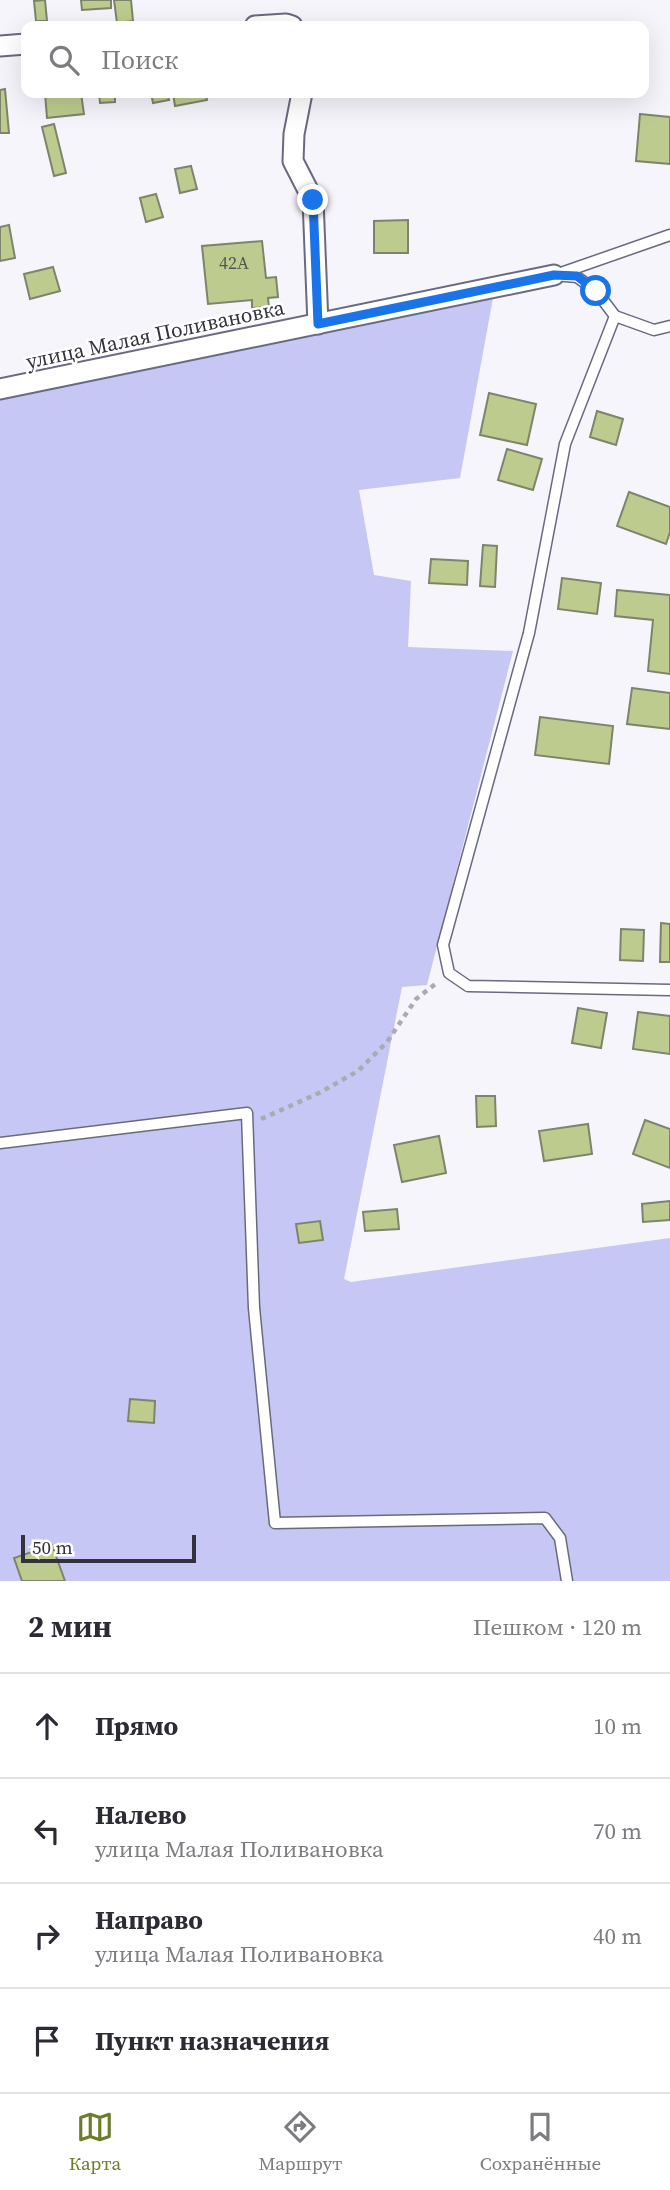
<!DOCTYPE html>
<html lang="ru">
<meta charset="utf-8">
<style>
:root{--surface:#fff;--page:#f2f2f3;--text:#2b2b33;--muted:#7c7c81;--line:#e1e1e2;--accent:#6d7d2c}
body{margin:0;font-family:"Source Serif 4",serif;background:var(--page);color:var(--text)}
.scale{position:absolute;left:21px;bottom:18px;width:175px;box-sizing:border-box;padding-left:7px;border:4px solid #32323d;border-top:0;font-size:19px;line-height:24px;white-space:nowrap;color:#32323d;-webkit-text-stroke:5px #fff;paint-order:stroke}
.stop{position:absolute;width:21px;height:21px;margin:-16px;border:5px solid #1a73e8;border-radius:50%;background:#fff}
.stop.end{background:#1a73e8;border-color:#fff;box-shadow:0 2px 7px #0008}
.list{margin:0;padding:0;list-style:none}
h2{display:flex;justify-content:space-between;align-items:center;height:91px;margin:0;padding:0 28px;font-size:30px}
h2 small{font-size:23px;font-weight:400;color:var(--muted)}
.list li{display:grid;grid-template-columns:46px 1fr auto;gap:21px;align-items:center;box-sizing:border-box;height:105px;padding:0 28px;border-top:2px solid var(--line)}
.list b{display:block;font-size:26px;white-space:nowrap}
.list p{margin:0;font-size:23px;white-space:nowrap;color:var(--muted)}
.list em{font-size:23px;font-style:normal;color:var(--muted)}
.icon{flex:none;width:38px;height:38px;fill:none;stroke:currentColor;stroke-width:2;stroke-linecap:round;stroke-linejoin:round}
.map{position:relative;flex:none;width:670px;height:1581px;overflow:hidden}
.search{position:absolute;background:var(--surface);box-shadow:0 7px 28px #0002;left:21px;right:21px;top:21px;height:77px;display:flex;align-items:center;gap:18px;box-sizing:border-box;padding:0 24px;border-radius:14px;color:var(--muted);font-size:26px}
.sheet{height:511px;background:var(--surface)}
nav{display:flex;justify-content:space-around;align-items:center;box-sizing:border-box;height:98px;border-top:2px solid var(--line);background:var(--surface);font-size:19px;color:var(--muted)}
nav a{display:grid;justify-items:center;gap:4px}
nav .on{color:var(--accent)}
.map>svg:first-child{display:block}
</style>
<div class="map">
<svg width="670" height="1581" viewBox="0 0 670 1581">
<rect width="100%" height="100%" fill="#f5f5fb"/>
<!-- green -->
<path fill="#c6c7f4" d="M 493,298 L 460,478 L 359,490 L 374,575 L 411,581 L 408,647 L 513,651 L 427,985 L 402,987 L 344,1279 L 351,1282 L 670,1238 L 670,1581 L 0,1581 L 0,399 Z"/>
<!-- building -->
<g fill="#bdcc8e" stroke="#7e846c" stroke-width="2">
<path d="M 45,0 L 47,21 L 36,21 L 34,1 Z"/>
<path d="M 81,0 L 111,0 L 111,8 L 82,10 Z"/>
<path d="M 114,0 L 131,0 L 133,21 L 117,23 Z"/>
<path d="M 5,89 L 9,133 L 0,133 L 0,90 Z"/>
<path d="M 45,93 L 81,93 L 84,114 L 47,118 Z"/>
<path d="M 99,93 L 115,93 L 115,102 L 100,103 Z"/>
<path d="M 151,93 L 167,93 L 169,100 L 153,103 Z"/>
<path d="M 173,93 L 206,93 L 207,100 L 175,106 Z"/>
<path d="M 640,114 L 670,117 L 670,164 L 636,161 Z"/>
<path d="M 54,124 L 66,173 L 54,176 L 42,127 Z"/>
<path d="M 191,166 L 197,189 L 180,193 L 175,169 Z"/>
<path d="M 156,194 L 163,217 L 146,222 L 140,198 Z"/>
<path d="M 408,220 L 408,253 L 374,253 L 374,221 Z"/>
<path d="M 9,225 L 15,258 L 0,261 L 0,227 Z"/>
<path d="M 262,241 L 266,278 L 276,277 L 278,297 L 268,298 L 269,307 L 252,308 L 252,300 L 208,304 L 202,246 Z"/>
<path d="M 53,267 L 60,291 L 30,299 L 24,274 Z"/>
<path d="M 489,393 L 536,404 L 527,445 L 480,435 Z"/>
<path d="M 597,411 L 623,419 L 616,445 L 590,437 Z"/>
<path d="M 507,449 L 542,459 L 533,490 L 498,480 Z"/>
<path d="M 629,492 L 670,507 L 670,532 L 666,544 L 617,526 Z"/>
<path d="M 483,545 L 497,546 L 495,587 L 480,586 Z"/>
<path d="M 431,559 L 468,561 L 467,585 L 429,583 Z"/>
<path d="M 562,578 L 601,583 L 597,614 L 558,609 Z"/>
<path d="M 617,590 L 670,595 L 670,674 L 648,671 L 653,620 L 615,616 Z"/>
<path d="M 632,688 L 670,693 L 670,729 L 627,724 Z"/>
<path d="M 540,717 L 613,726 L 609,764 L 535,755 Z"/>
<path d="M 661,923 L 670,924 L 670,962 L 660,962 Z"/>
<path d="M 621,929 L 644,930 L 643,961 L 620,960 Z"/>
<path d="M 578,1008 L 607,1013 L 601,1048 L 572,1043 Z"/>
<path d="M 638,1012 L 670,1016 L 670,1054 L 633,1049 Z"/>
<path d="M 476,1096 L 495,1096 L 496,1126 L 477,1127 Z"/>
<path d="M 645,1120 L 670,1129 L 670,1168 L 633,1154 Z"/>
<path d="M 588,1124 L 592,1154 L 544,1161 L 539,1131 Z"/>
<path d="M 439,1136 L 446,1173 L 402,1182 L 394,1145 Z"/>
<path d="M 670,1201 L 670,1220 L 643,1222 L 642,1204 Z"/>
<path d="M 397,1209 L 399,1229 L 365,1231 L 363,1212 Z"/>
<path d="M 320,1221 L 323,1240 L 299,1243 L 296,1224 Z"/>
<path d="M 130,1399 L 155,1401 L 154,1423 L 128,1421 Z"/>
<path d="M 52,1545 L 65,1581 L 22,1581 L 14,1558 Z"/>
</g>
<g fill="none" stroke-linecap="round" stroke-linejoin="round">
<defs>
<g id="lane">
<path d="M 561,273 L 670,235"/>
<path d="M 554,275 L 577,277 L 596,291 L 615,316 L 654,330 L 670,326"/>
<path d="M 615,316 L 565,444 L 529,633 L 443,945 L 449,973 L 468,986 L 670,990"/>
<path d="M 0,1143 L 247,1113 L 254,1308 L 275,1523 L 545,1518 L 560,1538 L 567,1581"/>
</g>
<g id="street">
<path d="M 255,26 L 286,24 L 292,26"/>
<path d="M 0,46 L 26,44"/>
<path d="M 302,93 L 294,134 L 293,161 L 313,200 L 318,324"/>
<path d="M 0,389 L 554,275"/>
</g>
</defs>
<!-- lane casing -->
<use href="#lane" stroke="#696a81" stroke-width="13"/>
<!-- street casing -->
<use href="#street" stroke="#696a81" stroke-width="23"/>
<!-- path -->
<path stroke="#aaaab2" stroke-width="4.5" stroke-dasharray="5 5" stroke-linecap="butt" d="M 261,1119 L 319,1093 L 358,1071 L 387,1042 L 416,999 L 438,982"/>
<!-- lane -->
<use href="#lane" stroke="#fff" stroke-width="10"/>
<!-- street -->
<use href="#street" stroke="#fff" stroke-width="19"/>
</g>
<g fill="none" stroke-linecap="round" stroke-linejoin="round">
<!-- route -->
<path stroke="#1a73e8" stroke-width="9" d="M 313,200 L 318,324 L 554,275 L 577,276 L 596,291"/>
</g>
<g text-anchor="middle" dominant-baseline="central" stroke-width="5" stroke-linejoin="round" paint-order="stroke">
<!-- number labels -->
<g font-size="18" fill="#555851">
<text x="234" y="262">42А</text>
</g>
<!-- street labels -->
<g font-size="21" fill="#32323d" stroke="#fff">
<text transform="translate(155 334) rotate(-12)">улица Малая Поливановка</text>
</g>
</g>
</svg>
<div class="scale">50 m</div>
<div class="stop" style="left:596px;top:291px"></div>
<div class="stop end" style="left:313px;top:200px"></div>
<div class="search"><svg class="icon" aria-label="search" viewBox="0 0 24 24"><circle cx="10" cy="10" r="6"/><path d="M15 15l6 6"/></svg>Поиск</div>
</div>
<section class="sheet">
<h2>2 мин<small>Пешком · 120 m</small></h2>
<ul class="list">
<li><svg class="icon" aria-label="ahead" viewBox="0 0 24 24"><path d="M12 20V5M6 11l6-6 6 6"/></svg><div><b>Прямо</b></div><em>10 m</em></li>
<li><svg class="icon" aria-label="left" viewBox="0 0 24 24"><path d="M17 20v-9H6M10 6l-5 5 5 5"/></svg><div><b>Налево</b><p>улица Малая Поливановка</p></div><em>70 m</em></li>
<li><svg class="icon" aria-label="right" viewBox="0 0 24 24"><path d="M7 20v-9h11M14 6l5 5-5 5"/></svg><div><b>Направо</b><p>улица Малая Поливановка</p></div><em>40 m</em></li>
<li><svg class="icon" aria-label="arrive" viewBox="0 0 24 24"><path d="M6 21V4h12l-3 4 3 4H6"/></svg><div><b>Пункт назначения</b></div></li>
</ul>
</section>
<nav>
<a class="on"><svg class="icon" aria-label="map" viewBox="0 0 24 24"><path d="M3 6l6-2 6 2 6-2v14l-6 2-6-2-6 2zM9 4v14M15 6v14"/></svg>Карта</a>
<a><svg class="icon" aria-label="directions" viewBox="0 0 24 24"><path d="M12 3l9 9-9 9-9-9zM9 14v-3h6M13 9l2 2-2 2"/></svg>Маршрут</a>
<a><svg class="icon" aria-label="saved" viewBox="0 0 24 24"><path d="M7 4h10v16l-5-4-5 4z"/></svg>Сохранённые</a>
</nav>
